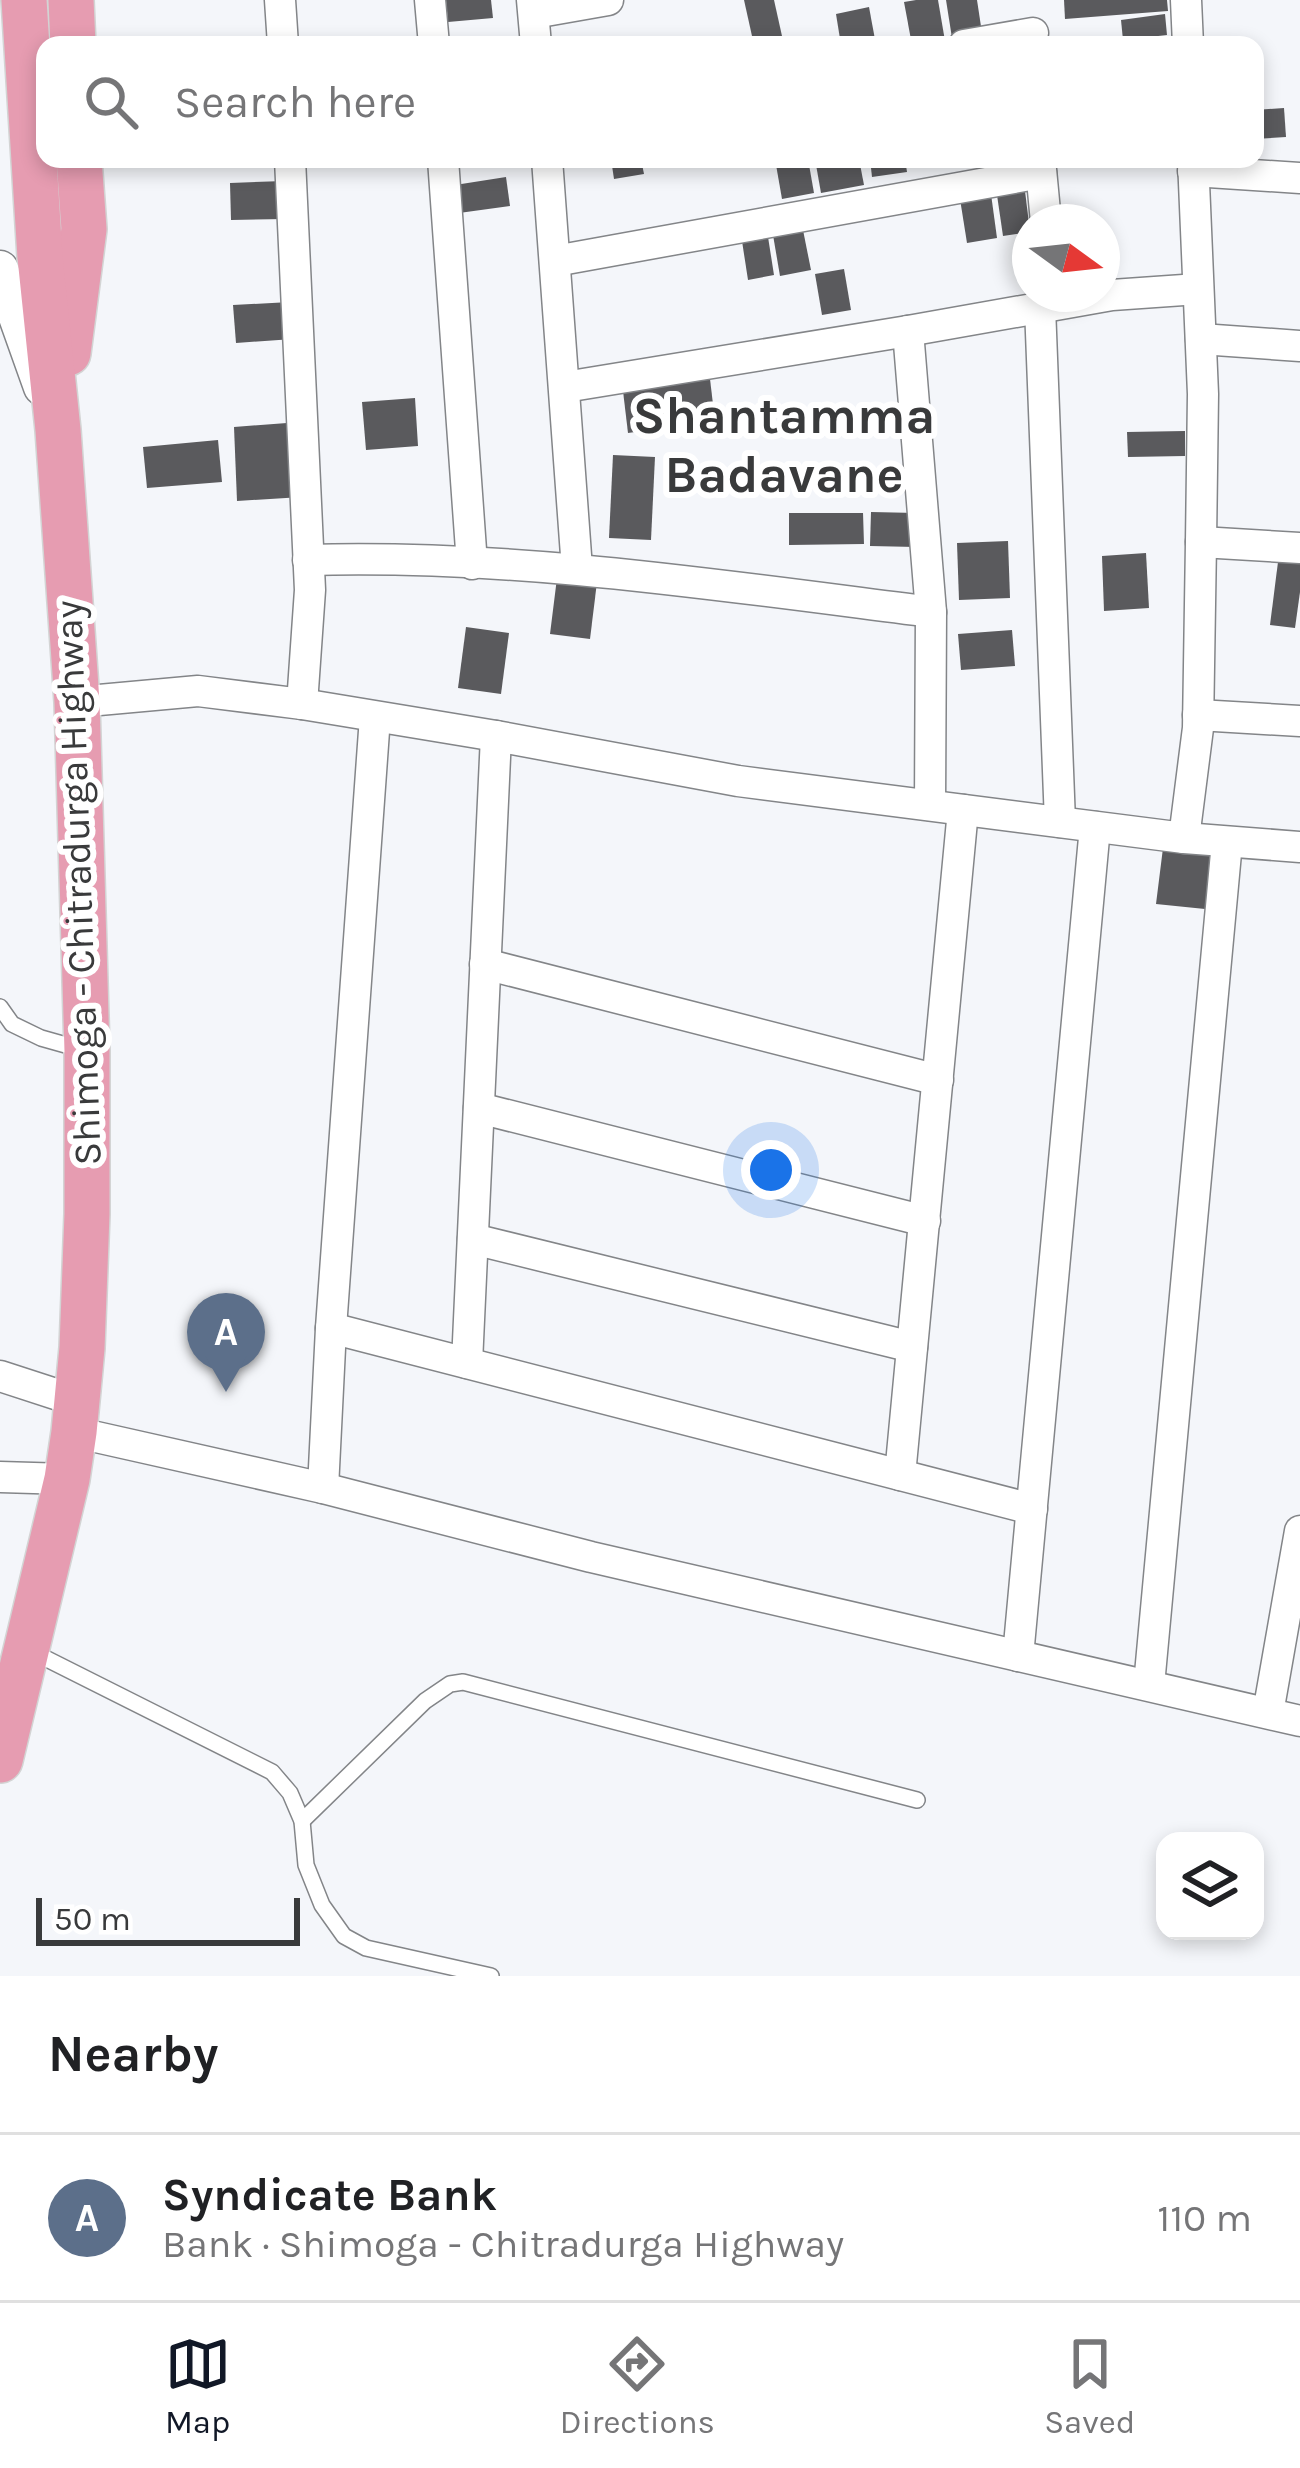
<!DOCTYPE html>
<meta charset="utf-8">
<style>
:root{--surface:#fff;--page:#f2f2f2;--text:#202124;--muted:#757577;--line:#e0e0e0;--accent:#111827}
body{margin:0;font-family:Karla,sans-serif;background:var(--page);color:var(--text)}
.controls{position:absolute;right:36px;bottom:36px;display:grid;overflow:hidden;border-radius:24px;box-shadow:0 6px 18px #0003}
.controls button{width:108px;height:108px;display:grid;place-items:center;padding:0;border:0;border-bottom:3px solid var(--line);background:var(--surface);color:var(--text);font:60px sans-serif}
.compass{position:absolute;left:1012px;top:204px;width:108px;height:108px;border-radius:50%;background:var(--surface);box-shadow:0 6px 18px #0003;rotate:105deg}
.scale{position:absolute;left:36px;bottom:30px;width:264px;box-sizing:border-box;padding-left:12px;border:6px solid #393a3b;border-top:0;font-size:33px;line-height:42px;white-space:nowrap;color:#393a3b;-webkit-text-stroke:9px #fff;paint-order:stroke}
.you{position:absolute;left:771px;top:1170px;width:42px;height:42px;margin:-30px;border:9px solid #fff;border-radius:50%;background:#1a73e8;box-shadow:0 0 0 18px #1a73e833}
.badge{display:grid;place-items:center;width:78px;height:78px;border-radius:50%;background:var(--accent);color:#fff;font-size:39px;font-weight:700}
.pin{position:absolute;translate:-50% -99px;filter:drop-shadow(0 3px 6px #0008)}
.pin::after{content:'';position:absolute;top:63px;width:42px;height:36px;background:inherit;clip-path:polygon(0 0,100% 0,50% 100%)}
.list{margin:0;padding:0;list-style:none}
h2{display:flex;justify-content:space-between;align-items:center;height:156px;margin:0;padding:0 48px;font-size:51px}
h2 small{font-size:39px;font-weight:400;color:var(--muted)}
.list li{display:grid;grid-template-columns:78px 1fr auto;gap:36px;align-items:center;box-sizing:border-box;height:168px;padding:0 48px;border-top:3px solid var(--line)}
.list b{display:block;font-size:45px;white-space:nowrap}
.list p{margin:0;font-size:39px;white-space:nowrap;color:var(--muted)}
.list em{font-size:39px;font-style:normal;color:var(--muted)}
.icon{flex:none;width:66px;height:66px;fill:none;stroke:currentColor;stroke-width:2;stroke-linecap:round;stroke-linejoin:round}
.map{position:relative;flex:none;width:1300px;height:1976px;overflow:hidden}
.search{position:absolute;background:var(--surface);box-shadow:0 6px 18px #0003;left:36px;right:36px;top:36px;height:132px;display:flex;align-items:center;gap:30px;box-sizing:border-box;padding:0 42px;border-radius:24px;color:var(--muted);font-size:45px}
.sheet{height:324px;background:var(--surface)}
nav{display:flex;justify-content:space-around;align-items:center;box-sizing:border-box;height:168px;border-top:3px solid var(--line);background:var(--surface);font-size:33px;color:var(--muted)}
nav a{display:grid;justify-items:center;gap:6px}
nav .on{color:var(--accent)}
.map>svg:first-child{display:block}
</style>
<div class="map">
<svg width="1300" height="1976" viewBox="0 0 1300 1976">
<rect width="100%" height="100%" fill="#f4f6fa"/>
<!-- building -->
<g fill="#5a5a5d">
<path d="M 446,0 L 491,0 L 493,18 L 448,22 Z"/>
<path d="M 744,0 L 774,0 L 784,45 L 754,45 Z"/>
<path d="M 916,0 L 938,0 L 945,41 L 912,45 L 904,2 Z"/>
<path d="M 946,0 L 977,0 L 982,33 L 952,38 Z"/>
<path d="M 1064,0 L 1167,0 L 1168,11 L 1065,19 Z"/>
<path d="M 869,7 L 876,45 L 841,45 L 836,14 Z"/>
<path d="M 1165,14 L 1167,35 L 1123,40 L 1121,20 Z"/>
<path d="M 1284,108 L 1286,137 L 1255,139 L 1255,110 Z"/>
<path d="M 611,159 L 641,159 L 644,174 L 614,179 Z"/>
<path d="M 775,159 L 808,159 L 814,193 L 782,199 Z"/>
<path d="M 815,159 L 859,159 L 864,185 L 821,193 Z"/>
<path d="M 870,159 L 905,159 L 907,172 L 872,177 Z"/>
<path d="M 506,177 L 510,206 L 459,213 L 455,185 Z"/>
<path d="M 284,181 L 285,219 L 231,220 L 230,183 Z"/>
<path d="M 1025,191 L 1030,232 L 1003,236 L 997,195 Z"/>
<path d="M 991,194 L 997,238 L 967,243 L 960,199 Z"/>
<path d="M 803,230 L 811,270 L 780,276 L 773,235 Z"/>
<path d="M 768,237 L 774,275 L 748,280 L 742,241 Z"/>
<path d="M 844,269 L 851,310 L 822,315 L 815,274 Z"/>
<path d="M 290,302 L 293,339 L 236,343 L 233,305 Z"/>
<path d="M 710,379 L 715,421 L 628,433 L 623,391 Z"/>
<path d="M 415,398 L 418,446 L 366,450 L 362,402 Z"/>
<path d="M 300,422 L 302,497 L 237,501 L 234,427 Z"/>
<path d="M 1185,431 L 1185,456 L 1128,457 L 1127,432 Z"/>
<path d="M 218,440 L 222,482 L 147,488 L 143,447 Z"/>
<path d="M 613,455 L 655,457 L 651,540 L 609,538 Z"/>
<path d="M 871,512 L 917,513 L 916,547 L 870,546 Z"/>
<path d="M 789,513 L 863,513 L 864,544 L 789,545 Z"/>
<path d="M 1008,541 L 1010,598 L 959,600 L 957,543 Z"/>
<path d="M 1146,553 L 1149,608 L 1104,611 L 1102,556 Z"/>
<path d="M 1279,554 L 1300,557 L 1300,592 L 1295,628 L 1270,625 Z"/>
<path d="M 557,578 L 597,582 L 590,639 L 550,634 Z"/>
<path d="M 466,627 L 509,633 L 501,694 L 458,688 Z"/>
<path d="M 1012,630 L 1015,666 L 961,670 L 958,634 Z"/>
<path d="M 1163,848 L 1211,854 L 1205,909 L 1156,904 Z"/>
</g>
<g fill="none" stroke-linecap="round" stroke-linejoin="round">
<defs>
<g id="service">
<path d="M 0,1007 L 12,1024 L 41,1038 L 80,1049"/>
<path d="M 29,1650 L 272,1772 L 290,1793 L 302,1821 L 306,1865 L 322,1905 L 344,1936 L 366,1948 L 491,1976"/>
<path d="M 302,1821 L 425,1701 L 450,1684 L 463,1682 L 917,1800"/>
</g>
<g id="minor">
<path d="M 280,0 L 283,45"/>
<path d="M 430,0 L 434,45"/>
<path d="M 532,0 L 536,45"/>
<path d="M 1186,0 L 1188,45"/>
<path d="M 534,13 L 608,0"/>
<path d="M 964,45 L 1033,33"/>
<path d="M 290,159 L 310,590 L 302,704"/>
<path d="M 443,159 L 472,564"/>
<path d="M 547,159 L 577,569"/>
<path d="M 1040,159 L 1046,222"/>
<path d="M 1193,171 L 1300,178"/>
<path d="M 555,261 L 1041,173"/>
<path d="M 1040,307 L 1060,822"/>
<path d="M 908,331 L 931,612 L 930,805"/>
<path d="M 1201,339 L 1300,346"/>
<path d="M 565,387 L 908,331 L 1112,295 L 1198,289"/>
<path d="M 1201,542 L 1300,548"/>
<path d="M 308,560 C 517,554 724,586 931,612"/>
<path d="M 77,702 L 198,691 L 302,704 L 496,736 L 738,781 L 1184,838 L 1300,847"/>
<path d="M 1198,715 L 1300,721"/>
<path d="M 1184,838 L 1198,728 L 1201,542 L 1203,394 L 1193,159"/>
<path d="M 485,964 L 938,1080"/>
<path d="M 479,1108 L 925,1221"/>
<path d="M 473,1239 L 912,1347"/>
<path d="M 331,1328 L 1032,1509"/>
<path d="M 467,1363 L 496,736"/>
<path d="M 0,1376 L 77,1401"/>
<path d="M 74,1432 L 323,1488 L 591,1557 L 1300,1721"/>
<path d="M 900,1475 L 963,810"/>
<path d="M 0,1477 L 67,1479"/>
<path d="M 323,1488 L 331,1328 L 375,717"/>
<path d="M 1018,1656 L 1095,827"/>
<path d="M 1149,1685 L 1227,842"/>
<path d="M 1268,1713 L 1300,1531"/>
</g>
<path id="tertiary" d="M 0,269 L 42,387"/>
<g id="primary">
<path d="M 71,0 L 73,45"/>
<path d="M 68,353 L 84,229 L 79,159"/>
<path d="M 0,1760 L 67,1479 L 74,1432 L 82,1348 L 87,1214 L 87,1051 L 77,702 L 58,430 L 40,257 L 24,0"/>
</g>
</defs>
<!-- service casing -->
<use href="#service" stroke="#838588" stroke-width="18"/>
<!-- minor casing -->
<use href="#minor" stroke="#838588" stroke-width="33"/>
<!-- tertiary casing -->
<use href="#tertiary" stroke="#838588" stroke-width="39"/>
<!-- primary casing -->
<use href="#primary" stroke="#d3d4d4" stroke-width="48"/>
<!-- service -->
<use href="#service" stroke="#fff" stroke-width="15"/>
<!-- minor -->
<use href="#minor" stroke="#fff" stroke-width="30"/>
<!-- tertiary -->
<use href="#tertiary" stroke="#fff" stroke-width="36"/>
<!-- primary -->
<use href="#primary" stroke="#e69cb1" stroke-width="45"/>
</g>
<g text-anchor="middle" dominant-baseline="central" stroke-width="12" stroke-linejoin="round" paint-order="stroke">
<!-- street labels -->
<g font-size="39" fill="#393a3b" stroke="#fff">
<text transform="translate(78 883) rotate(-92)">Shimoga - Chitradurga Highway</text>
</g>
<!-- district labels -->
<g font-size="51" font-weight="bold" fill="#393a3b" stroke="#fff">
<text x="784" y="416">Shantamma<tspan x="784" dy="59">Badavane</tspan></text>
</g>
</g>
</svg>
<div class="controls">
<button><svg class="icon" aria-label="layers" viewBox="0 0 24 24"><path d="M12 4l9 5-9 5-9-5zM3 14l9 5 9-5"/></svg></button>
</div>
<svg class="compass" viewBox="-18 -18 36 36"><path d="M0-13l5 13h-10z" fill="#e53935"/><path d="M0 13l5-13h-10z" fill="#757577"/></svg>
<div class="scale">50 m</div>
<div class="you"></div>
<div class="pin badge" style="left:226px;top:1392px;background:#5c6f8a">A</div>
<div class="search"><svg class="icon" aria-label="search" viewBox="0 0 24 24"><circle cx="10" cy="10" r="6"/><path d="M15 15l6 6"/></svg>Search here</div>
</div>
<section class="sheet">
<h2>Nearby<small></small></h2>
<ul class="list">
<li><span class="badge" style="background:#5c6f8a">A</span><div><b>Syndicate Bank</b><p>Bank · Shimoga - Chitradurga Highway</p></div><em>110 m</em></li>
</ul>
</section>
<nav>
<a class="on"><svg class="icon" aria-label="map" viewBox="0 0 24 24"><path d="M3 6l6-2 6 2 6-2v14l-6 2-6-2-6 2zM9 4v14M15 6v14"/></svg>Map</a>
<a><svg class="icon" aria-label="directions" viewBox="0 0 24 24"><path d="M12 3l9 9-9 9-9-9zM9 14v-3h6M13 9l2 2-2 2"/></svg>Directions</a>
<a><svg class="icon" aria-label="saved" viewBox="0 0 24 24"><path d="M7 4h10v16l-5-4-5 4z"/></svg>Saved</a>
</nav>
